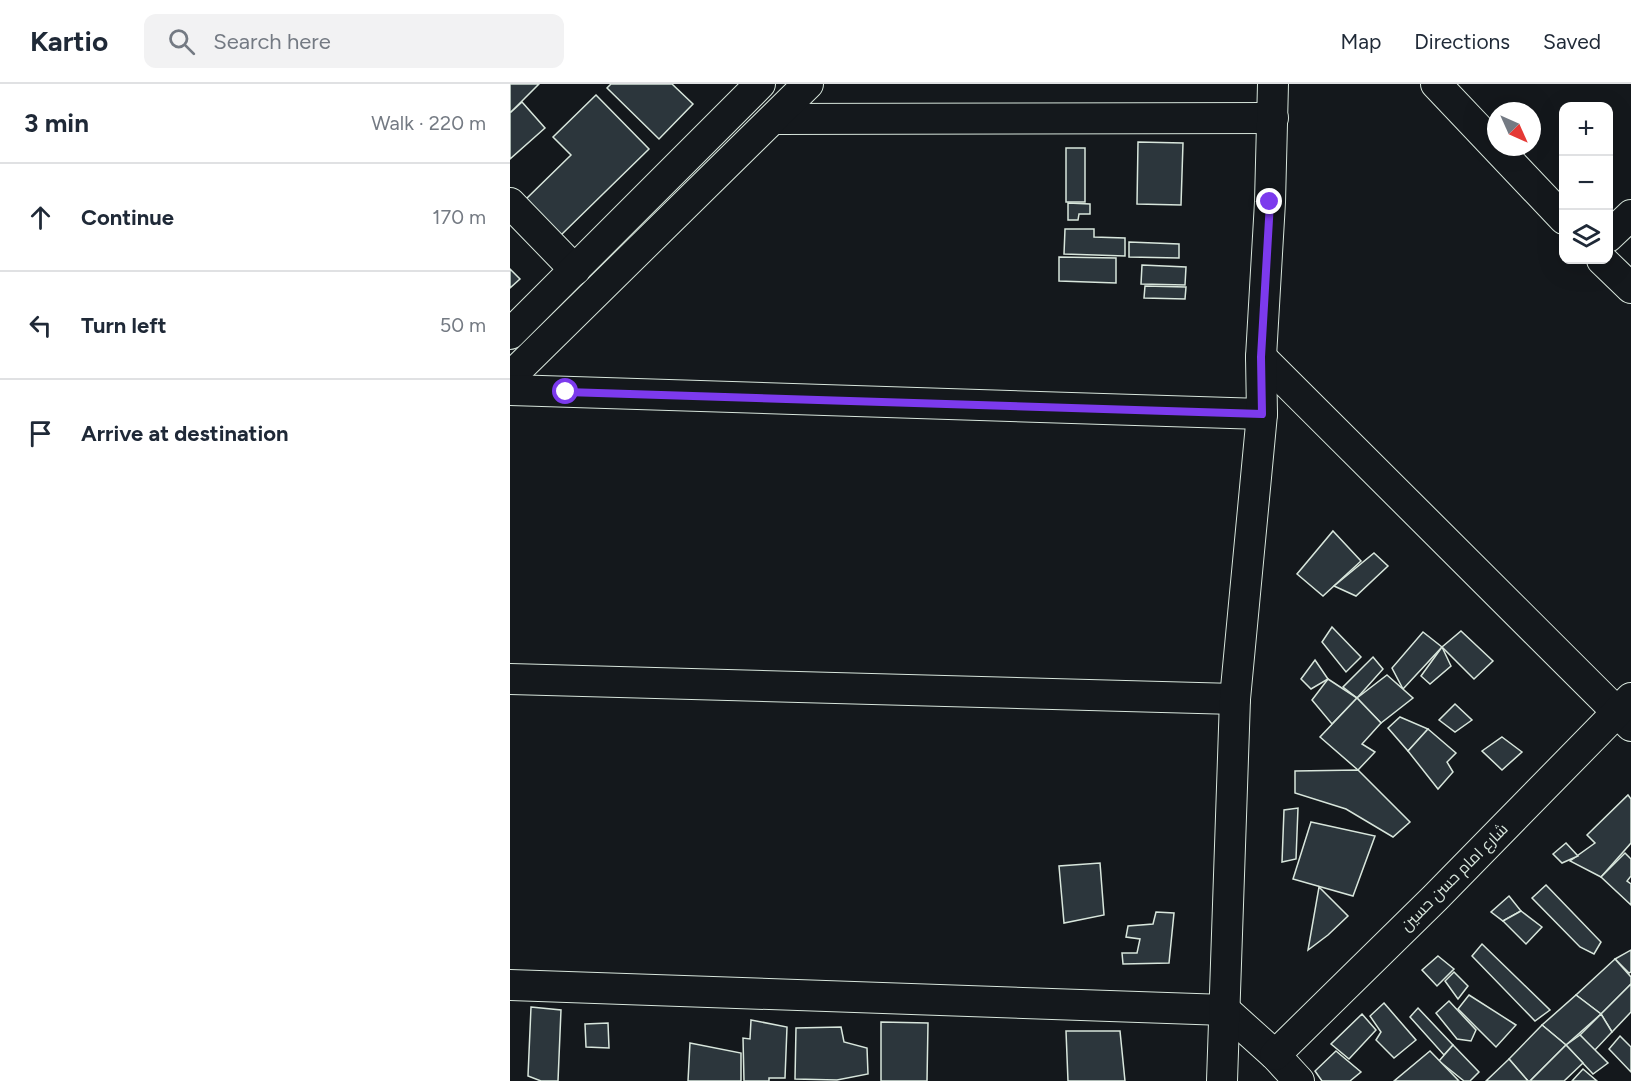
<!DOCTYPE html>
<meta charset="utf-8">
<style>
:root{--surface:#fff;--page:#f2f2f3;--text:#1f2937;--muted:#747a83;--line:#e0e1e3}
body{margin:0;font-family:Figtree,Cairo,sans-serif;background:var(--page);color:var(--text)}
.controls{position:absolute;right:18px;top:18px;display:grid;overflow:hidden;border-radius:12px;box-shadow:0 6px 24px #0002}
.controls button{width:54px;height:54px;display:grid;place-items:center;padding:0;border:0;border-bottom:2px solid var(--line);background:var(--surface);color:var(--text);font:30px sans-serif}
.compass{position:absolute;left:977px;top:18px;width:54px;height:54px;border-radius:50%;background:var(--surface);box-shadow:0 6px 24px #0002;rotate:135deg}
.stop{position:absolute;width:18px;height:18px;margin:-14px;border:4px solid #7c3aed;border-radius:50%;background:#fff}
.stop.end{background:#7c3aed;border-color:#fff;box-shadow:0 2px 6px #0008}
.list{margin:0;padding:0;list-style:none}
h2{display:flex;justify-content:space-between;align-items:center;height:78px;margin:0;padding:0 24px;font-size:26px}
h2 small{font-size:20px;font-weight:400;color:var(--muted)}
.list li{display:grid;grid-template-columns:39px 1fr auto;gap:18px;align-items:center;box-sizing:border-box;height:108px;padding:0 24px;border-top:2px solid var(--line)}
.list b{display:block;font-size:22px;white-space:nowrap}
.list em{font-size:20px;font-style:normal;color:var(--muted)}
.icon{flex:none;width:33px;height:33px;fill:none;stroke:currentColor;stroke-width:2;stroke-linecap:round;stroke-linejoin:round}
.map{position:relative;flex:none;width:1121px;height:997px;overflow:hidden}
header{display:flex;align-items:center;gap:36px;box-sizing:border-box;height:84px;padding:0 30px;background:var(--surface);border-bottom:2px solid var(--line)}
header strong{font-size:28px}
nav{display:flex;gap:33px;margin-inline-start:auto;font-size:21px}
.search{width:420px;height:54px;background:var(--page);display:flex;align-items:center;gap:15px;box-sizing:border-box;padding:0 21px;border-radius:12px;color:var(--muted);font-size:22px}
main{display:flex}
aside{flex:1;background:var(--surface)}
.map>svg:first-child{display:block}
</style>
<header>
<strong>Kartio</strong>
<div class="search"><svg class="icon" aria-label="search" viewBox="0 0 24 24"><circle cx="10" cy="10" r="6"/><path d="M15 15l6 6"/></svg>Search here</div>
<nav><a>Map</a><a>Directions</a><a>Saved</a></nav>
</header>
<main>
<aside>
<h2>3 min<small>Walk · 220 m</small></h2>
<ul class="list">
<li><svg class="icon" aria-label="ahead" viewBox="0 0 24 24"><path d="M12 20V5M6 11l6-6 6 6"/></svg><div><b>Continue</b></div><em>170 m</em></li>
<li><svg class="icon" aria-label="left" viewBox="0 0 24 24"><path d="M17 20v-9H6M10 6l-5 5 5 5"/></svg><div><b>Turn left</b></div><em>50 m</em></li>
<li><svg class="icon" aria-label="arrive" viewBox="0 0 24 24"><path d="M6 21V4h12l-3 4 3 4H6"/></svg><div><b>Arrive at destination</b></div></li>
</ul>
</aside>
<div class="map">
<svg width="1121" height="997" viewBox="0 0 1121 997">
<rect width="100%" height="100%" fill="#14181c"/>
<!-- building -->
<g fill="#2c363c" stroke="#d8e6dc" stroke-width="1.5">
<path d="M 0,0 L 29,0 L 0,29 Z"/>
<path d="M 101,0 L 162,0 L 183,20 L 149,55 L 97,4 Z"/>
<path d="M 86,11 L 139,65 L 50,152 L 15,116 L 61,71 L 43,53 Z"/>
<path d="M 12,18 L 35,44 L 0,75 L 0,29 Z"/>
<path d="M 628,58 L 673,59 L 671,121 L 627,120 Z"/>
<rect x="556" y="64" width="19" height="54"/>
<path d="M 558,119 L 580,120 L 580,130 L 569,130 L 568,136 L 558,136 Z"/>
<path d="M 555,145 L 584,145 L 584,153 L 615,154 L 615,172 L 554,170 Z"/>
<path d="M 619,158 L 669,160 L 669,174 L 619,173 Z"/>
<path d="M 549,173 L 606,174 L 606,199 L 549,197 Z"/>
<path d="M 632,181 L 676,183 L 675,201 L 631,200 Z"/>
<path d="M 0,185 L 10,195 L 0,204 Z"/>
<path d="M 635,202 L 676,203 L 675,215 L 634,214 Z"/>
<path d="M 823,447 L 851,477 L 813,512 L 787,490 Z"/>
<path d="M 864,469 L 878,482 L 846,512 L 824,502 Z"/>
<path d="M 822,543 L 851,573 L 836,588 L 812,558 Z"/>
<path d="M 951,547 L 983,577 L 964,595 L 932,563 Z"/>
<path d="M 913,548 L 932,563 L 893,605 L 882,584 Z"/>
<path d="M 932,563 L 941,582 L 920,600 L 911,592 Z"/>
<path d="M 863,573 L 873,585 L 847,614 L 833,603 Z"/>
<path d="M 805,576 L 818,595 L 801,605 L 791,595 Z"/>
<path d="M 877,591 L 903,614 L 871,639 L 847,614 Z"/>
<path d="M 818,595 L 847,614 L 822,640 L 802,616 Z"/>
<path d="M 847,614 L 871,639 L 852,660 L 865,668 L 848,686 L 810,653 Z"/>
<path d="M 945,620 L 962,636 L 945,648 L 929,636 Z"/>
<path d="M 890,633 L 918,645 L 898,667 L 878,644 Z"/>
<path d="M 918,645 L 946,669 L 937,678 L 943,688 L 928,705 L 898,667 Z"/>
<path d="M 992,653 L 1012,668 L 992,686 L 972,667 Z"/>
<path d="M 848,686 L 900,738 L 883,753 L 836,725 L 785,709 L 785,687 Z"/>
<path d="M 1118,711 L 1121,715 L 1121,759 L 1091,793 L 1060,777 L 1085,759 L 1077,751 Z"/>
<path d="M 788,724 L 786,775 L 772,778 L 774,726 Z"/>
<path d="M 801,738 L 865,752 L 843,812 L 783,795 Z"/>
<path d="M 1056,759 L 1068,772 L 1052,779 L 1043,770 Z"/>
<path d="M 1115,769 L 1121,775 L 1121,792 L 1117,797 L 1121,800 L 1121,821 L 1091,793 Z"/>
<path d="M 590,779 L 594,831 L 554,839 L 549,782 Z"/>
<path d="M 1036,801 L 1091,858 L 1084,870 L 1070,863 L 1022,814 Z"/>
<path d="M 809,803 L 838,832 L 818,851 L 798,866 Z"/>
<path d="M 999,812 L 1011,827 L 993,837 L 981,828 Z"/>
<path d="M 1011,827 L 1032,843 L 1016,860 L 993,837 Z"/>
<path d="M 646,828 L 664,829 L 659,879 L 613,880 L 612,869 L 627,869 L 630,855 L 616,853 L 618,842 L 643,840 Z"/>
<path d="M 972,860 L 1040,926 L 1025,937 L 962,872 Z"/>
<path d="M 1121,866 L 1121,888 L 1119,889 L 1105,875 Z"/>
<path d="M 928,872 L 944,885 L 927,902 L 912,886 Z"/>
<path d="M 1105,875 L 1121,893 L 1121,900 L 1091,930 L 1066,911 Z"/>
<path d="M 944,888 L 958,902 L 948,915 L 935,897 Z"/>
<path d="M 1121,900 L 1121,928 L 1102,948 L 1091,930 Z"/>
<path d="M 959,911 L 1006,941 L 986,963 L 948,925 Z"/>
<path d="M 1066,911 L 1091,930 L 1056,961 L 1032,941 Z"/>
<path d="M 939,917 L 966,946 L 961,957 L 947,955 L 926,929 Z"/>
<path d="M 874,919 L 906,956 L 884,974 L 866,956 L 871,948 L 860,932 Z"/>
<path d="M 21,923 L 51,926 L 48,997 L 31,997 L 18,992 Z"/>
<path d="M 908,924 L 943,961 L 934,971 L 900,933 Z"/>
<path d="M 852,930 L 866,946 L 839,975 L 821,960 Z"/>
<path d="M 1091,930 L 1102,948 L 1084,967 L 1070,951 Z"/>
<path d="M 241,936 L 277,943 L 275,994 L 259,994 L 259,997 L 234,997 L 233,954 L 240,955 Z"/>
<path d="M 371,938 L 418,939 L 417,997 L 371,997 Z"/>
<path d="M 98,939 L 99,964 L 76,963 L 75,940 Z"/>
<path d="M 1032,941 L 1056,961 L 1020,997 L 1018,997 L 999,975 Z"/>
<path d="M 331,943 L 334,958 L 357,964 L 358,990 L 327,996 L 285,995 L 286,944 Z"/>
<path d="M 556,947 L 610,947 L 615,997 L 558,997 Z"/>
<path d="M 1070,951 L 1098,979 L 1083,990 L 1056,961 Z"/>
<path d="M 1110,952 L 1121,963 L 1121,988 L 1099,965 Z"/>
<path d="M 180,959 L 231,969 L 231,997 L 178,997 Z"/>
<path d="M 943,961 L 969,988 L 960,997 L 954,997 L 929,977 Z"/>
<path d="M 1056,961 L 1073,979 L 1054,997 L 1020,997 Z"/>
<path d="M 826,967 L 851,988 L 840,997 L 812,997 L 805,987 Z"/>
<path d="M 920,967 L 949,997 L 884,997 Z"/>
<path d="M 999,975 L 1018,997 L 976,997 Z"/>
<path d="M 1073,985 L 1087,997 L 1062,997 Z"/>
</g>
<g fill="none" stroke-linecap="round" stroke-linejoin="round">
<defs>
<g id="minor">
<path d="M 926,0 L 1054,135"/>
<path d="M 264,35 L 763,34"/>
<path d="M 0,119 L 65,186"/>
<path d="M 1098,153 L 1121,131"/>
<path d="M 1092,176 L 1121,204"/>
<path d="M 0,250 L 250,0"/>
<path d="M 751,273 L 1121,642"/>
<path d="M 0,293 L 298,0"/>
<path d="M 0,306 L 752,330"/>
<path d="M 0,595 L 725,615"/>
<path d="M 0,901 L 715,926 L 765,971 L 789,997"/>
<path d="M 765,971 L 925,814 L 1121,614"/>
<path d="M 712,997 L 725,615 L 752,330 L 751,273 L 760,118 L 763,0"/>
</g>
</defs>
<!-- minor casing -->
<use href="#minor" stroke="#d8e6dc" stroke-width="32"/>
<!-- minor -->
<use href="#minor" stroke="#14181c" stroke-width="30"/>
</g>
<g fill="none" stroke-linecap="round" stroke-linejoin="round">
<!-- route -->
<path stroke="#7c3aed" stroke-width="8" d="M 56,308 L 752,330 L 751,273 L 760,118"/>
</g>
<g text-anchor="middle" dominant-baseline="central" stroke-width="4.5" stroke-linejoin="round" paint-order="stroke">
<!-- street labels -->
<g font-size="16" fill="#d8e6dc" stroke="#14181c">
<text transform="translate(944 793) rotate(-45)">شارع امام حسن حسين</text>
</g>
</g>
</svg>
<div class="controls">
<button>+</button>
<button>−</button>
<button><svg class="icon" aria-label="layers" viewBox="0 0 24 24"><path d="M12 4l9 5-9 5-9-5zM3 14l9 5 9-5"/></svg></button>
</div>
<svg class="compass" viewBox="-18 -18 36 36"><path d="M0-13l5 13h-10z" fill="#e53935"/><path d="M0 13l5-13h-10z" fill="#747a83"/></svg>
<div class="stop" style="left:56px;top:308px"></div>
<div class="stop end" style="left:760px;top:118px"></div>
</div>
</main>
